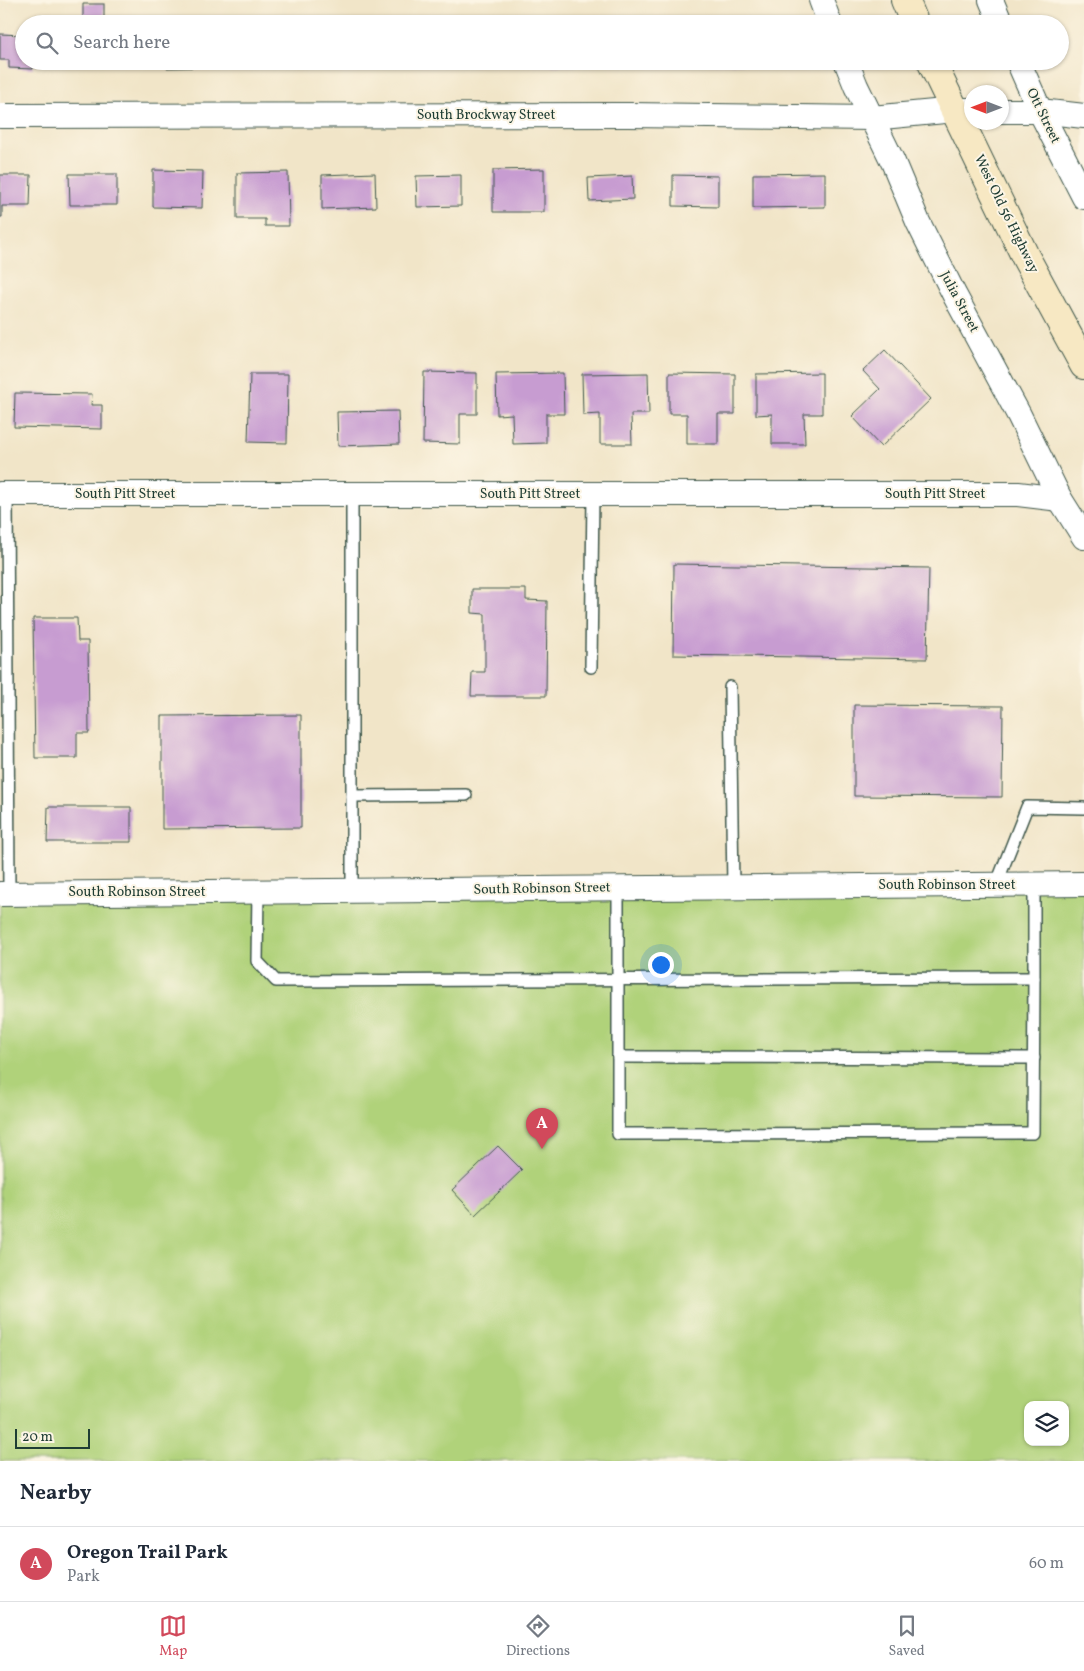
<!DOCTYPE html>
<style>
:root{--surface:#fff;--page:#f2f2f3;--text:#1f2937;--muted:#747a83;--line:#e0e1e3;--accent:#d1495b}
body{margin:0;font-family:Vollkorn,serif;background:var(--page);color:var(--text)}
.controls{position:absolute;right:15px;bottom:15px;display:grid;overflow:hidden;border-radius:10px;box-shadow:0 1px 4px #0004}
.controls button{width:45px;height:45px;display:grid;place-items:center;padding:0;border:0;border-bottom:1px solid var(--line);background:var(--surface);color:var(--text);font:25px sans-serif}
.compass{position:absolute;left:964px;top:85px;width:45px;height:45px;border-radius:50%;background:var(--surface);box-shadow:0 1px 4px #0004;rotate:270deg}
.scale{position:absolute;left:15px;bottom:12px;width:75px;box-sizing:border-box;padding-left:5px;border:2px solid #1f3d34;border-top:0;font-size:14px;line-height:18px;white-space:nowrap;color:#1f3d34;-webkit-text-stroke:4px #fcf5e5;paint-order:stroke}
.you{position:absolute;left:660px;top:964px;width:18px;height:18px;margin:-12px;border:4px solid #fff;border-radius:50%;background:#1a73e8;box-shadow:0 0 0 8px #1a73e833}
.badge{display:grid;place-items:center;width:32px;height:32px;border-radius:50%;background:var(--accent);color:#fff;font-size:16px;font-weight:700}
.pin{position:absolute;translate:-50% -41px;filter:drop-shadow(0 1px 2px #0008)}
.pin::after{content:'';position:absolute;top:26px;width:18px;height:15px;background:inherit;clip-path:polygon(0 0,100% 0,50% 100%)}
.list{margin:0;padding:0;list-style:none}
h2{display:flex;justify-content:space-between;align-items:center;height:65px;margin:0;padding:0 20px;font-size:21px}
h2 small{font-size:16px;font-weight:400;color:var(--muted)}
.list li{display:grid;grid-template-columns:32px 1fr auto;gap:15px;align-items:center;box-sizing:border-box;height:75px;padding:0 20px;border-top:1px solid var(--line)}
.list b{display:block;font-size:19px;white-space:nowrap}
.list p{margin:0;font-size:16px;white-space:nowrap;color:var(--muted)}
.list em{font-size:16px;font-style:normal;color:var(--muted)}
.icon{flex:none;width:28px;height:28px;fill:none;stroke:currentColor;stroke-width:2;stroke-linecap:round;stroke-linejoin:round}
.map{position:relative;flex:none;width:1084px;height:1461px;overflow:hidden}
.search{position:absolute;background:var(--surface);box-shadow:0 1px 4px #0004;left:15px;right:15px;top:15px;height:55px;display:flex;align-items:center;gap:12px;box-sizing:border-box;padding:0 18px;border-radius:28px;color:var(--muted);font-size:19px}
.sheet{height:140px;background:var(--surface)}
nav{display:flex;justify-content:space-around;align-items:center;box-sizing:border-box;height:70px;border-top:1px solid var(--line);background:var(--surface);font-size:14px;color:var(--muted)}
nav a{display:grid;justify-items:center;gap:2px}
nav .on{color:var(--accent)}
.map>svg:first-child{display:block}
</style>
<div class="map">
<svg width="1084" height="1461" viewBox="0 0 1084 1461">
<rect width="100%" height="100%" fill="#fcf5e5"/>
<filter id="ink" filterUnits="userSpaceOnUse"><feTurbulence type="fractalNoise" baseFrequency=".02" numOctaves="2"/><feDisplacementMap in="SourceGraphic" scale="10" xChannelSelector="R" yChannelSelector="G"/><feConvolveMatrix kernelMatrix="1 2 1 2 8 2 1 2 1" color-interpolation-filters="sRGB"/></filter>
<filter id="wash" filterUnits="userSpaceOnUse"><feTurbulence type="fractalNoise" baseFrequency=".0096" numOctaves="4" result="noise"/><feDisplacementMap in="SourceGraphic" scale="20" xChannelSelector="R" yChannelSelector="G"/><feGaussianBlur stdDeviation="1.12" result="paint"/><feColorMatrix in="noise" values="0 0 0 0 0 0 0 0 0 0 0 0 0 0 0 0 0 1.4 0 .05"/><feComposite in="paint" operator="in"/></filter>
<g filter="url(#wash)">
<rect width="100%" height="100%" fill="#f1e5c8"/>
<!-- green -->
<path fill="#b0d27a" stroke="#688857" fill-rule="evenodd" d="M 1084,884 L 1084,1461 L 0,1461 L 0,894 ZM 1028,1405 L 1065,1405 L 1065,1442 L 1028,1442 Z"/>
<g id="blocks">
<!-- building -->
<g fill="#c79cd1">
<rect x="83" y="4" width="21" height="20"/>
<path d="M 0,34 L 24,35 L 24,61 L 33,61 L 33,69 L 9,68 L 9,60 L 0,60 Z"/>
<path d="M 166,61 L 217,61 L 217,67 L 166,68 Z"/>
<path d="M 251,61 L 300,61 L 300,65 L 251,64 Z"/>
<rect x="349" y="61" width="54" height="4"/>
<path d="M 435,61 L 489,61 L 489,65 L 435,66 Z"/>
<path d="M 523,61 L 576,61 L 576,66 L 523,65 Z"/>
<rect x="612" y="61" width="47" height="3"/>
<rect x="700" y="61" width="47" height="3"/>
<path d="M 544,169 L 544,212 L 493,212 L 493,170 Z"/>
<path d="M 153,170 L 203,171 L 202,208 L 153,207 Z"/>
<path d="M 288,172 L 289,226 L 265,226 L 265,219 L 237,219 L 237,173 Z"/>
<path d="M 375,173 L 376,207 L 322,209 L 322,175 Z"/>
<path d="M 825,173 L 825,207 L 753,208 L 753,174 Z"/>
<path d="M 69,174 L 117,174 L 117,205 L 70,205 Z"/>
<path d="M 0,175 L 31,175 L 30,206 L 2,206 L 2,217 L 0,217 Z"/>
<path d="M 461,175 L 461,206 L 417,207 L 416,176 Z"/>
<path d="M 673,175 L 718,176 L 718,207 L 673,206 Z"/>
<path d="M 632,176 L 633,199 L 589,201 L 588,178 Z"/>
<path d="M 885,350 L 931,399 L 881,447 L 852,416 L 880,389 L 863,371 Z"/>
<path d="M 424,372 L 477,373 L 477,414 L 460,414 L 460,444 L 423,443 Z"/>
<path d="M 563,373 L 564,414 L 546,414 L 546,443 L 513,444 L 512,414 L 497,415 L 496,374 Z"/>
<path d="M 648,373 L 649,414 L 631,414 L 632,444 L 600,444 L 600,414 L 583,415 L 582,374 Z"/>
<path d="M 669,373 L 735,374 L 735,414 L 718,414 L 718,444 L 687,444 L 687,414 L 669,414 Z"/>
<path d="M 822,373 L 822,414 L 804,414 L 805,444 L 772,444 L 772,414 L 756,415 L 756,374 Z"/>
<path d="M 250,374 L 288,374 L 287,443 L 248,442 Z"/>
<path d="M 15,393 L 92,394 L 91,405 L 102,405 L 102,429 L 14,427 Z"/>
<path d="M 398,411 L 399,444 L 338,446 L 337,412 Z"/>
<path d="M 674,564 L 929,568 L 927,659 L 673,655 Z"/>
<path d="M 472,589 L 526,589 L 526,600 L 547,601 L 546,696 L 471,696 L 472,672 L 485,672 L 485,614 L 472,613 Z"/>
<path d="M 33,618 L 77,618 L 78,641 L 88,641 L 89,733 L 77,733 L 77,758 L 35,758 Z"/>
<path d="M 854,705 L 1003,706 L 1002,797 L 854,796 Z"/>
<path d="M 301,715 L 301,828 L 162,829 L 162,716 Z"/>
<path d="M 48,807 L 131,807 L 131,842 L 47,842 Z"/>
<path d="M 498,1146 L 522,1170 L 475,1215 L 452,1190 Z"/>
</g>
</g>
</g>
<g filter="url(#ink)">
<use href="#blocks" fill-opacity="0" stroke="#3e564a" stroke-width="1"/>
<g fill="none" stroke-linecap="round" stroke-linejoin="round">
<defs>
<g id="service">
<path d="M 7,494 L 9,893"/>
<path d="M 591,667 L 593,494"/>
<path d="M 730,687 L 733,887"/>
<path d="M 352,796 L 466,795"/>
<path d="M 996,885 L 1027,807 L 1084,808"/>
<path d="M 618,888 L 618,1134 L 1033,1133 L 1034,978"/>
<path d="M 258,891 L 257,961 L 276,981 L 1034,978 L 1034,885"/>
<path d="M 352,891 L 352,494"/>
<path d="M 618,1057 L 1034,1058"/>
</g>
<g id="minor">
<path d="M 821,0 L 830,24"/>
<path d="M 991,0 L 1001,24"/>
<path d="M 846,61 L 856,86 L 893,162 L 918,222 L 955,296 L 1019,415 L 1060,499 L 1084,537"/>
<path d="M 1018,61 L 1040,111 L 1084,197"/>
<path d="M 1002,111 L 1040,111 L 1084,116"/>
<path d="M 0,116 L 628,115 L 872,118 L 955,110 L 972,110"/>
<path d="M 0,494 L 1018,494 L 1060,499"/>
<path d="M 0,894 L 1084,884"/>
</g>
<g id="secondary">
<path d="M 905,0 L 915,24"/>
<path d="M 931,61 L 1026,258 L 1084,365"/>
</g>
</defs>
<!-- service casing -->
<use href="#service" stroke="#3e564a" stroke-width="14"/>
<!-- minor casing -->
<use href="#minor" stroke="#3e564a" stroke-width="26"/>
<!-- secondary casing -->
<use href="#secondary" stroke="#3e564a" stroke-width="30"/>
<!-- service -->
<use href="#service" stroke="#fff" stroke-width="11"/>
<!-- minor -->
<use href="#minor" stroke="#fff" stroke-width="24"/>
<!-- secondary -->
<use href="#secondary" stroke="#f7e8c3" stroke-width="28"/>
</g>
</g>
<g text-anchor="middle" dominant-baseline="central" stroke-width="4" stroke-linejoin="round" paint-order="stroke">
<!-- street labels -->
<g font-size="14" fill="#1f3d34" stroke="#fcf5e5">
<text x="486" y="115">South Brockway Street</text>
<text transform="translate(1043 116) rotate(64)">Ott Street</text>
<text transform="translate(1006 214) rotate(64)">West Old 56 Highway</text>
<text transform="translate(959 302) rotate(62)">Julia Street</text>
<text x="125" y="494">South Pitt Street</text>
<text x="530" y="494">South Pitt Street</text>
<text x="935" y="494">South Pitt Street</text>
<text x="947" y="885">South Robinson Street</text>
<text transform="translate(542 889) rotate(-1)">South Robinson Street</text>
<text x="137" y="892">South Robinson Street</text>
</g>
</g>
</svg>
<div class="controls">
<button><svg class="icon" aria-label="layers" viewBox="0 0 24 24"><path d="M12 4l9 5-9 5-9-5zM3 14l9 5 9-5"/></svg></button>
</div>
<svg class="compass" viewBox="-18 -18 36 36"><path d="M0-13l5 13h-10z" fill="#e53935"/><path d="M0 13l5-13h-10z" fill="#747a83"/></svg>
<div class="scale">20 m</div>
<div class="you"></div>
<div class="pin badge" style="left:542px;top:1149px">A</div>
<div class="search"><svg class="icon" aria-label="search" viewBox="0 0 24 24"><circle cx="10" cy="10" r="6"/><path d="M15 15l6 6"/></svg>Search here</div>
</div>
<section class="sheet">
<h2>Nearby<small></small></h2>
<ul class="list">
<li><span class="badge">A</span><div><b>Oregon Trail Park</b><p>Park</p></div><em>60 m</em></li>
</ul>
</section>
<nav>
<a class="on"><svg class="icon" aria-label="map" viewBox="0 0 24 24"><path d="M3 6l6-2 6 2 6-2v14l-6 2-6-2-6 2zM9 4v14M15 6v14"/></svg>Map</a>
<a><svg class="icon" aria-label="directions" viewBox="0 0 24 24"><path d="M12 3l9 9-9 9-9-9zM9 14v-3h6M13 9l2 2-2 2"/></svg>Directions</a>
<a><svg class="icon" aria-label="saved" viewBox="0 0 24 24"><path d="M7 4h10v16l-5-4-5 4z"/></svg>Saved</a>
</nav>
